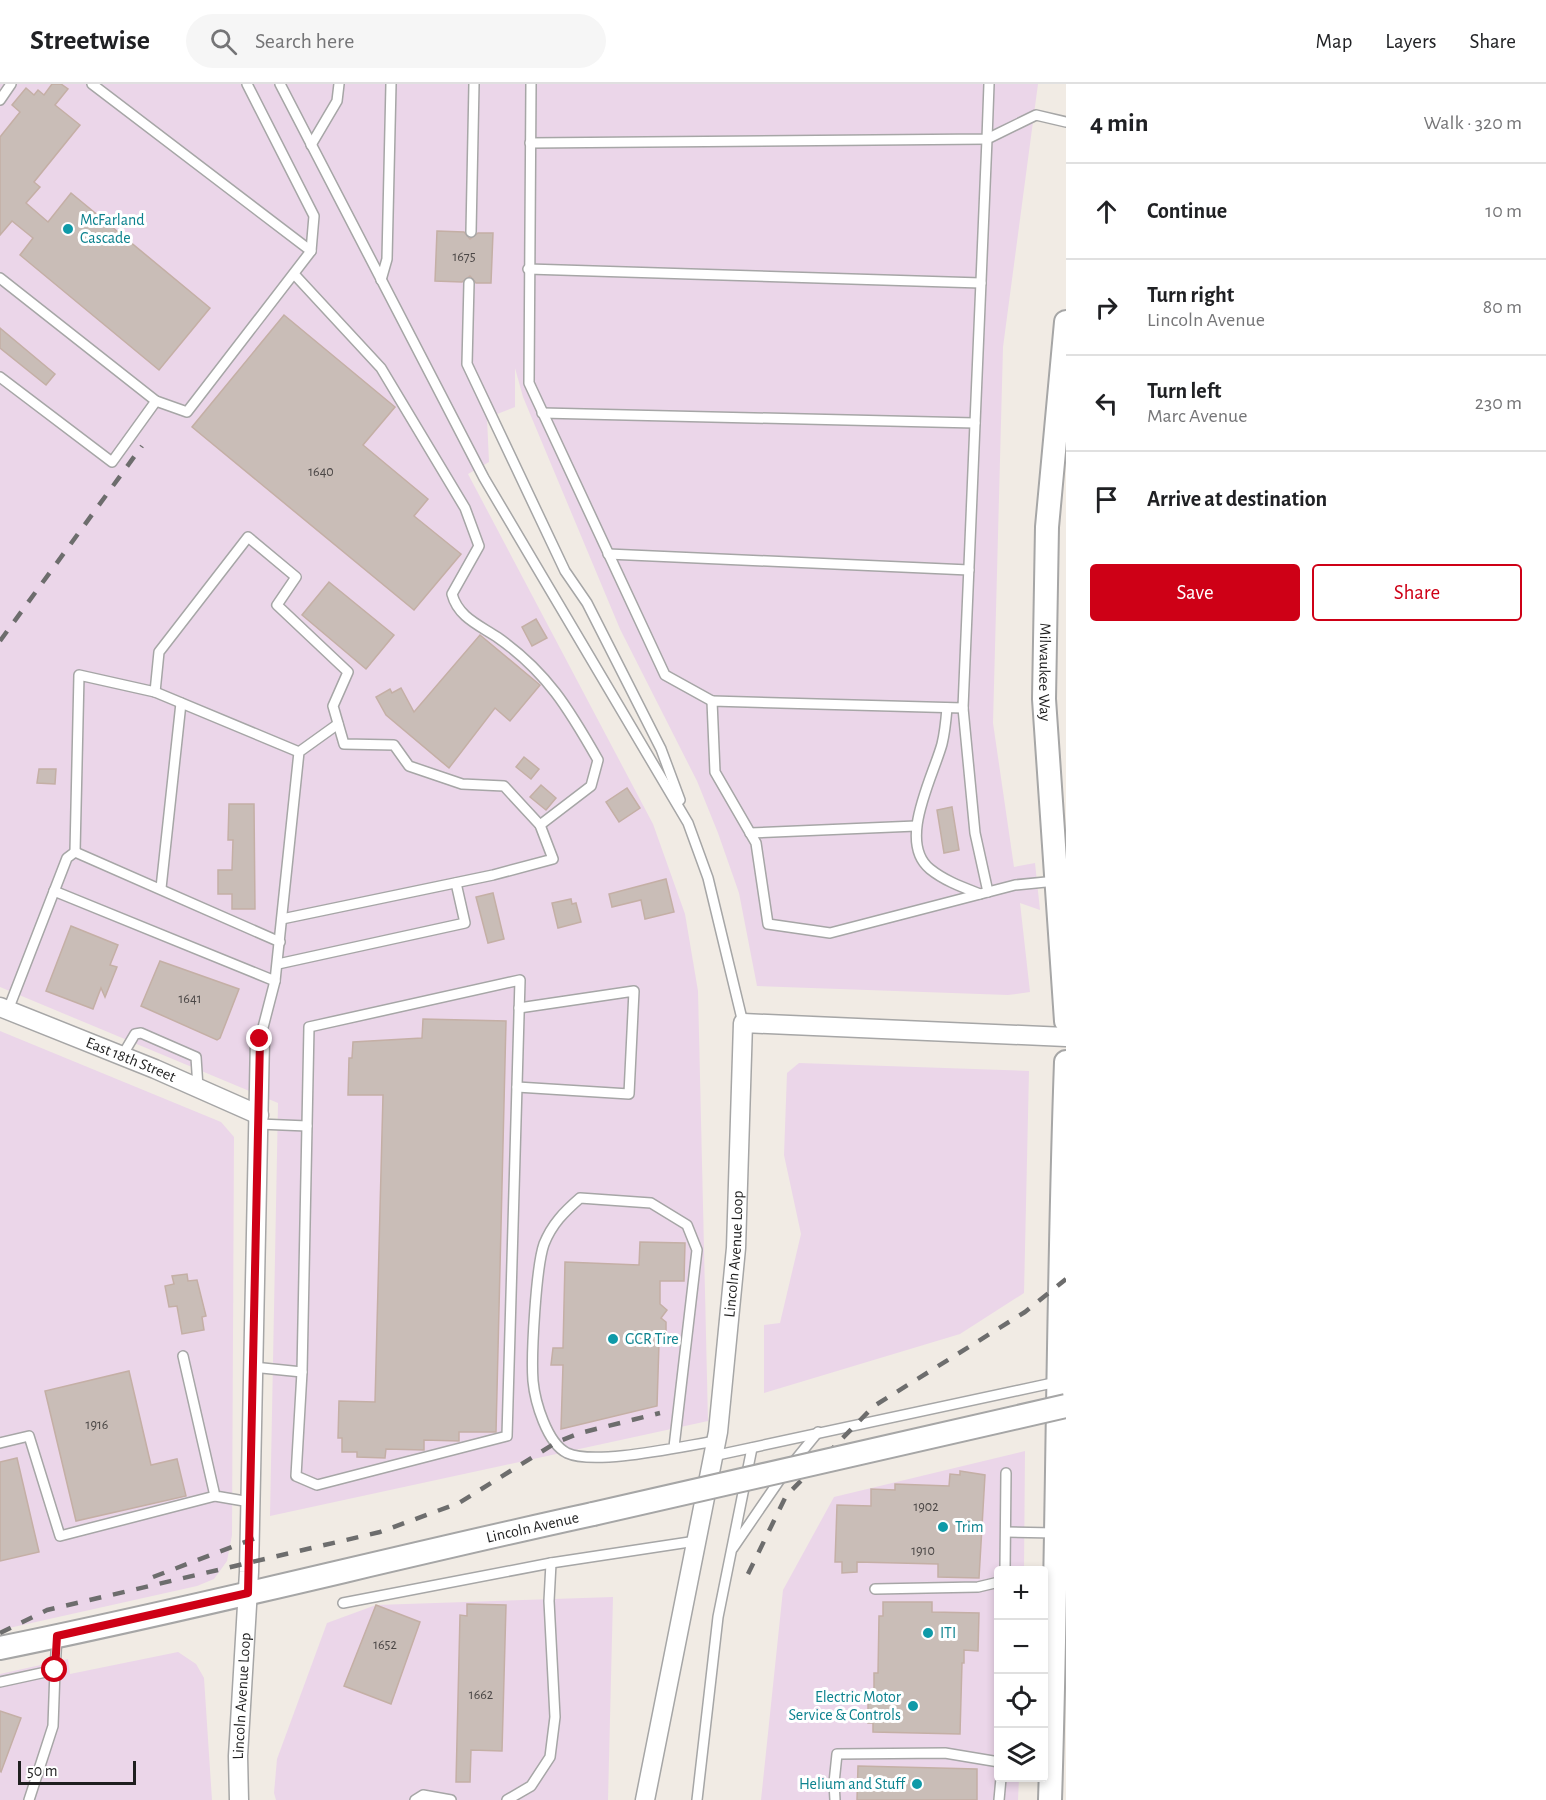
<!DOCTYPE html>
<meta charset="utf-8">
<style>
:root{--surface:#fff;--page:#f6f6f6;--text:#202124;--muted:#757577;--line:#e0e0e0;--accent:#ce0016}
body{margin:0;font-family:"Alegreya Sans",sans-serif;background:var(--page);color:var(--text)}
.controls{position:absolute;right:18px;bottom:18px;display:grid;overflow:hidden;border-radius:6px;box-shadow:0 3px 9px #0003}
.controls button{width:54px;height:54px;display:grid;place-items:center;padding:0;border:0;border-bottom:2px solid var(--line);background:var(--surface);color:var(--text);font:30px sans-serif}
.scale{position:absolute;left:18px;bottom:15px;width:118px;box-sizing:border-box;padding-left:6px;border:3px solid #1f1f1f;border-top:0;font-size:16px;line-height:21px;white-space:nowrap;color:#1f1f1f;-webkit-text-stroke:4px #fff;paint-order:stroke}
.stop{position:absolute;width:18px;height:18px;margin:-14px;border:4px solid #ce0016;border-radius:50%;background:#fff}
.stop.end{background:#ce0016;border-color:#fff;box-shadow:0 2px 6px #0008}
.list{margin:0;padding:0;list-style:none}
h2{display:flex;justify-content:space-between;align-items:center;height:78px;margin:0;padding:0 24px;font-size:26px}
h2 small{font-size:20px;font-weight:400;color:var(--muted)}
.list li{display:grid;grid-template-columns:39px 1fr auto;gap:18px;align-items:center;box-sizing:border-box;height:96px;padding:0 24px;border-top:2px solid var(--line)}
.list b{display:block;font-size:22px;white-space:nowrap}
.list p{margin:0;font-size:20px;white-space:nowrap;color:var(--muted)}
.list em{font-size:20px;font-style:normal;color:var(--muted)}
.actions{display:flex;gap:12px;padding:18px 24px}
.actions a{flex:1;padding:14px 0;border:2px solid var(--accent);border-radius:6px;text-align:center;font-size:21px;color:var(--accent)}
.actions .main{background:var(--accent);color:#fff}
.icon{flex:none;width:33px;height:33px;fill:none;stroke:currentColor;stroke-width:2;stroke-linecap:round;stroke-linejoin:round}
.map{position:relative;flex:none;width:1066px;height:1716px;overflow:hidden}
header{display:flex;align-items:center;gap:36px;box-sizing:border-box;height:84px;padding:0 30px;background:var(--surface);border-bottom:2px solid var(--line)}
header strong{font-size:28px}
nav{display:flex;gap:33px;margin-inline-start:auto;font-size:21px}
.search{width:420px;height:54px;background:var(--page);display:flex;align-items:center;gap:15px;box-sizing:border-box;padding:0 21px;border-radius:33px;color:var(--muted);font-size:22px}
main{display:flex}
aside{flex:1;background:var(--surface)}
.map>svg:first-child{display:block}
</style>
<header>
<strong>Streetwise</strong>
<div class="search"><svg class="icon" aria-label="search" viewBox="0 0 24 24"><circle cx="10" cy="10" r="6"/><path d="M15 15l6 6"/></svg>Search here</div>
<nav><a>Map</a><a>Layers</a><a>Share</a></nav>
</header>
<main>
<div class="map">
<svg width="1066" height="1716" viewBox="0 0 1066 1716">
<rect width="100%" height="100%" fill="#f1ebe4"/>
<!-- industrial -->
<g fill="#ebd6e9">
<path d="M 0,0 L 1038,0 L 1003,263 L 993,639 L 1014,783 L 1035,779 L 1040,826 L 1020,819 L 1030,908 L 1008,911 L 757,902 L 739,809 L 718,749 L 697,697 L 620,545 L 523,313 L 515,284 L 515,323 L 487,334 L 489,378 L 468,390 L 653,740 L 685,830 L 698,907 L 708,1337 L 270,1432 L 278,1019 L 0,903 Z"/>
<path d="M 0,947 L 221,1038 L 234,1053 L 232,1451 L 227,1477 L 214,1495 L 197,1502 L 0,1546 Z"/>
<path d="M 799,979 L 1029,987 L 1024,1209 L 960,1250 L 764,1309 L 764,1241 L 780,1239 L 801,1150 L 784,1071 L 787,989 Z"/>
<path d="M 1025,1367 L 1024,1486 L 999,1486 L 999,1694 L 1019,1694 L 1018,1716 L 761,1716 L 783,1506 L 834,1413 Z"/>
<path d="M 613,1513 L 608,1716 L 276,1716 L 274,1709 L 277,1675 L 327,1539 L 376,1521 Z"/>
<path d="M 178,1568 L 196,1580 L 204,1594 L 212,1716 L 0,1716 L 0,1590 L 68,1575 L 70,1590 Z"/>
</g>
<!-- building -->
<g fill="#c9bdb7" stroke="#c4afa5" stroke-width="1.5">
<path d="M 52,0 L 61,0 L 68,5 L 55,21 L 80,41 L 34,98 L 40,103 L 26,119 L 48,138 L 71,109 L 210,224 L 159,286 L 20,171 L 33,154 L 12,137 L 0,151 L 0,53 L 20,28 L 12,21 L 26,4 L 34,11 L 38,6 L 44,11 Z"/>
<path d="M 437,147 L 464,148 L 470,155 L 478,149 L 493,149 L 491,199 L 476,199 L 470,192 L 462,198 L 435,197 Z"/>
<path d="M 284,231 L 395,323 L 363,361 L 428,415 L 414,432 L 461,470 L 414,526 L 192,343 Z"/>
<path d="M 0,244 L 55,290 L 46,301 L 0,264 Z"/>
<path d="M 329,498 L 394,551 L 366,585 L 302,531 Z"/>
<path d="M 536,535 L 547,554 L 532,562 L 522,543 Z"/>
<path d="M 480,551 L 540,601 L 510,637 L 495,624 L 449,684 L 386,631 L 376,613 L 390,605 L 392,609 L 401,604 L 414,628 Z"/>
<path d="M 524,673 L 539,685 L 531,695 L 516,683 Z"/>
<path d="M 39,685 L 56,685 L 55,700 L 37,699 Z"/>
<path d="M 541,701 L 556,714 L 546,726 L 530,713 Z"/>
<path d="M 627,704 L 640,724 L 619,738 L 606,718 Z"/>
<path d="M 229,720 L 254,720 L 255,825 L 232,825 L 232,810 L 218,810 L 218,786 L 232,786 L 233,756 L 228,756 Z"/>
<path d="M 952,723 L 959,766 L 944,769 L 937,726 Z"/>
<path d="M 666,795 L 674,828 L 645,835 L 641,816 L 612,823 L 609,810 Z"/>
<path d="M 493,809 L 504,855 L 488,859 L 476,813 Z"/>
<path d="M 571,815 L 572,820 L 576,819 L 581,838 L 558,844 L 552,819 Z"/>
<path d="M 71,842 L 118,861 L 110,881 L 117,883 L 105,913 L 101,904 L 93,925 L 46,907 Z"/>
<path d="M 160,877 L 239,905 L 220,954 L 217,956 L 141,922 Z"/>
<path d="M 423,935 L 506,937 L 496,1348 L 459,1348 L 459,1357 L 424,1356 L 424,1366 L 386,1365 L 385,1374 L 357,1373 L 357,1368 L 342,1368 L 342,1354 L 338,1354 L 339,1317 L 375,1318 L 383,1011 L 348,1011 L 349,974 L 352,974 L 353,958 L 422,954 Z"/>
<path d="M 640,1158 L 685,1159 L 684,1197 L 660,1197 L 660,1220 L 667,1226 L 661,1234 L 666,1238 L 666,1251 L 659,1259 L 657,1322 L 561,1345 L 563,1281 L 551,1281 L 553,1264 L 563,1264 L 565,1178 L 639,1181 Z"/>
<path d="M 187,1190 L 188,1197 L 197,1196 L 206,1232 L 202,1233 L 204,1246 L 182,1250 L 177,1222 L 169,1223 L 165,1202 L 174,1200 L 172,1192 Z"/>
<path d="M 129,1287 L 151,1381 L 177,1375 L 186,1412 L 76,1437 L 45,1307 Z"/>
<path d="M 17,1374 L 39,1468 L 0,1477 L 0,1378 Z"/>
<path d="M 960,1387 L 985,1391 L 979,1494 L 938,1493 L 938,1480 L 857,1478 L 857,1488 L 842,1489 L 842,1478 L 835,1478 L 837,1421 L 871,1422 L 871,1405 L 895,1406 L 895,1400 L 949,1402 L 950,1390 L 960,1391 Z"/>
<path d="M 883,1518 L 932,1518 L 932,1528 L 979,1529 L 978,1567 L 964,1566 L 964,1579 L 962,1579 L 960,1650 L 873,1648 L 873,1639 L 868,1639 L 868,1618 L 874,1619 L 874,1589 L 878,1589 L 879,1532 L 883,1532 Z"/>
<path d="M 467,1520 L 506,1521 L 502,1667 L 471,1666 L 470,1698 L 456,1698 L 460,1531 L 467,1532 Z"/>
<path d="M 376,1521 L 420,1538 L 391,1620 L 344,1602 Z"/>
<path d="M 0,1627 L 21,1634 L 1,1688 L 0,1687 Z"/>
<path d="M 858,1682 L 977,1685 L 977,1716 L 857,1716 Z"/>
</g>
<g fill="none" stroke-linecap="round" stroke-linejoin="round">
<defs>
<g id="service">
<path d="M 247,0 L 314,132 L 311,167"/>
<path d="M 280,0 L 484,394 L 688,739 L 708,794 L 743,939"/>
<path d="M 531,0 L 529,299 L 665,591 L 712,617"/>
<path d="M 0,16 L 11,0"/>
<path d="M 530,59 L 987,55 L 989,0"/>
<path d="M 311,61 L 337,17 L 339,0"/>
<path d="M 471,148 L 474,0"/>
<path d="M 528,185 L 981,199"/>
<path d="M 294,190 L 381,284 L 465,424 L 479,462 L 452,510 C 458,533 479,541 497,553 C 547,588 569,625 598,676 L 591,702 L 540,741"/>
<path d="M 0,194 L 156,317 L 187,328 L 311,167 L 92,0"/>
<path d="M 381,196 L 387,175 L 391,0"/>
<path d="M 469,199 L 467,280 L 565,487 L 587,519 L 661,665 L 680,716"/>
<path d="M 0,293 L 112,378 L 156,317"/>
<path d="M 542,329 L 975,339"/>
<path d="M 608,470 L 969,486"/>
<path d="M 155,608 L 299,668"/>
<path d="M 947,624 C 946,636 945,648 942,660 C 933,693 897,758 930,785 C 945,797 962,803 980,810"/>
<path d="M 963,624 L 975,749 L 988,808"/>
<path d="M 750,749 L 916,742"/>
<path d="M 75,768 L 79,591 L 155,608 L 159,568 L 248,453 L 296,493 L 277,521 L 348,588 L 333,622 L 344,660 L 394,661 L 409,682 L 462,700 L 504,702 L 540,741 L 553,775 L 493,791 L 282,835"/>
<path d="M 1056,797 L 1015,801 L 830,849 L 768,840 L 756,759 L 715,688 L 712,617 L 963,624 L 987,55 L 1036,31 L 1066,38"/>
<path d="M 161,804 L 181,619"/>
<path d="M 54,807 L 275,897"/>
<path d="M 278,880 L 465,839 L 456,799"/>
<path d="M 520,896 L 507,1352 L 317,1401 L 296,1392 L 302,1288 L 309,943 Z"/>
<path d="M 8,926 L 67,774 L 75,768 L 280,858"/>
<path d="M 260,955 L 275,897 L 299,668 L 338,640"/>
<path d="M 122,972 L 135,950 L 141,949 L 196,973 L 198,1004"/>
<path d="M 517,1003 L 629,1010 L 634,907 L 519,924"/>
<path d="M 259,1040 L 307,1042"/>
<path d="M 183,1272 L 215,1412 L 250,1418"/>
<path d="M 253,1283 L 302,1288"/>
<path d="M 0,1359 L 29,1352 L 60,1452 L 215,1412"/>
<path d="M 674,1363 L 697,1166 L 687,1141 L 651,1119 L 580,1114 C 564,1128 552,1140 544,1160 C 536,1183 531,1271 533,1297 C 535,1318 547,1359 567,1369 C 595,1382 683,1362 716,1357"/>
<path d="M 713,1372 L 1057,1298"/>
<path d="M 792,1380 L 818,1348"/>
<path d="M 1006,1448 L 1055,1449"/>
<path d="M 733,1464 L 783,1391"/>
<path d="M 1005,1486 L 1006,1389"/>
<path d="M 875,1505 L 978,1503 L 999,1498"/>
<path d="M 343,1519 L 551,1479 L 696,1457"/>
<path d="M 0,1598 L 55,1586 L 57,1552"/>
<path d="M 29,1716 L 53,1642 L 55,1586"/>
<path d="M 415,1716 L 423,1711 L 451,1716"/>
<path d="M 507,1716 L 531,1702 L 550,1673 L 555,1633 L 549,1517 L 551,1479"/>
<path d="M 697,1716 L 718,1533 L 752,1364"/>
<path d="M 835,1716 L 834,1699 L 837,1670 L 945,1669 L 999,1678"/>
<path d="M 999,1716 L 1001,1694"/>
</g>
<g id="minor">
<path id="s1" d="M 0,923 L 155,985 L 259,1031"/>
<path id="s2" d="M 239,1716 L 238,1672 L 249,1488 L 260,955"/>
<path id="s3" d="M 645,1716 L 718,1348 L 736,1164 L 743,939 L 1066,953"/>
</g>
<g id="tertiary">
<path id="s4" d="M 1066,238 L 1047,443 L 1044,615 L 1066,937"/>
<path id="s5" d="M 0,1564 C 199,1524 395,1473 593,1430"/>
<path d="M 1050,1716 C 1058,1470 1057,1224 1066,978"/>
</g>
</defs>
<!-- service casing -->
<use href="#service" stroke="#a6a6a6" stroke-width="12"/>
<!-- minor casing -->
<use href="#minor" stroke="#a6a6a6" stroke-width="21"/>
<!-- tertiary casing -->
<use href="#tertiary" stroke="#a6a6a6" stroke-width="26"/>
<!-- service -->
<use href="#service" stroke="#fff" stroke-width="9"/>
<!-- minor -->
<use href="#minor" stroke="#fff" stroke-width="18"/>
<!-- tertiary -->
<use href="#tertiary" stroke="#fff" stroke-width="22"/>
<!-- rail -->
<g stroke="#6d6d6d" stroke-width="4.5" stroke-dasharray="12 12" stroke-linecap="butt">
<path d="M 0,557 L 142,362"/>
<path d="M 748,1490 L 786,1412 L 874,1322 L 1025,1228 L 1066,1195"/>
<path d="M 153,1493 L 261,1452"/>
<path d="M 0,1549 L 47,1526 L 380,1448 L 459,1419 L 557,1358 L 580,1349 L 660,1329"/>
</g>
<defs>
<path id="tertiary-bridge" d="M 593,1430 L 1066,1322"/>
</defs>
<!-- tertiary-bridge casing -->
<use href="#tertiary-bridge" stroke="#a6a6a6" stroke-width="26" stroke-linecap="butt"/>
<!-- tertiary-bridge -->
<use href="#tertiary-bridge" stroke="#fff" stroke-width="22"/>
</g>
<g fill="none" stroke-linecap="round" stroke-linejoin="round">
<!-- route -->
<path stroke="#ce0016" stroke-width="8" d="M 55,1586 L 57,1552 L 248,1509 L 260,955"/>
</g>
<!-- markers -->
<g fill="#0f9aa8" stroke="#fff" stroke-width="2">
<circle cx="68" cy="145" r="6"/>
<circle cx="613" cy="1255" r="6"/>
<circle cx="943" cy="1443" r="6"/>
<circle cx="928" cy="1549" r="6"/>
<circle cx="913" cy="1622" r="6"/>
<circle cx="917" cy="1700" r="6"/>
</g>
<g text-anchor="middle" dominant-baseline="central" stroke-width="6" stroke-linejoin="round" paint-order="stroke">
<!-- number labels -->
<g font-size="14" fill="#4a4645">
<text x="464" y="173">1675</text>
<text x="321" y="388">1640</text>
<text x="190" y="915">1641</text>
<text x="97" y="1341">1916</text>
<text x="926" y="1423">1902</text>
<text x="923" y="1467">1910</text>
<text x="385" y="1561">1652</text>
<text x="481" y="1611">1662</text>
</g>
<!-- culture labels -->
<g font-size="16" fill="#0d838f" stroke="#fff" text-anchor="start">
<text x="80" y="136">McFarland<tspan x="80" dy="18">Cascade</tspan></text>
<text x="625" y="1255">GCR Tire</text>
<text x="955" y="1443">Trim</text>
<text x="940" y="1549">ITI</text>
<text x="901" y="1613" text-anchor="end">Electric Motor<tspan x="901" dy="18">Service &amp; Controls</tspan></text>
<text x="905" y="1700" text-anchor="end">Helium and Stuff</text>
</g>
<!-- street labels -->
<g font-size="16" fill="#1f1f1f" stroke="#fff">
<text stroke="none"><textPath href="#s4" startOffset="351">Milwaukee Way</textPath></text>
<text stroke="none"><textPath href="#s1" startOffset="141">East 18th Street</textPath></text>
<text stroke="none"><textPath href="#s3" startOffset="554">Lincoln Avenue Loop</textPath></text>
<text stroke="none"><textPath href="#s5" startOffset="546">Lincoln Avenue</textPath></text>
<text stroke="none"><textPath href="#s2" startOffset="104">Lincoln Avenue Loop</textPath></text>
</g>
</g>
</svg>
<div class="controls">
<button>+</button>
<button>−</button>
<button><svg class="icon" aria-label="locate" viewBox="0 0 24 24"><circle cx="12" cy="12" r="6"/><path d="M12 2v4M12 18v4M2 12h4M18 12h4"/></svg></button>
<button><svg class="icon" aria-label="layers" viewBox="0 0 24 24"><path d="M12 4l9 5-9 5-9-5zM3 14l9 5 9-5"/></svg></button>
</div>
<div class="scale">50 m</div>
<div class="stop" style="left:55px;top:1586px"></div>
<div class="stop end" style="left:260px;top:955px"></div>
</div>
<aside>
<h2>4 min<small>Walk · 320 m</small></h2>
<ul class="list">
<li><svg class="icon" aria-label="ahead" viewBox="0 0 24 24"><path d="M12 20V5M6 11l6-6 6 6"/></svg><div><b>Continue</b></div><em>10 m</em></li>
<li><svg class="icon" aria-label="right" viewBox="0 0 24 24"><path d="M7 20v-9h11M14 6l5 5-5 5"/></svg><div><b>Turn right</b><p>Lincoln Avenue</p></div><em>80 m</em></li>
<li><svg class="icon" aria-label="left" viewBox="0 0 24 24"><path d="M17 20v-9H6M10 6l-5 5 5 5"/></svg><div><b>Turn left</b><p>Marc Avenue</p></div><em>230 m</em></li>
<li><svg class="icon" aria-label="arrive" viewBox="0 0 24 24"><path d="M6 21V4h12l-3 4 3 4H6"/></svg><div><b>Arrive at destination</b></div></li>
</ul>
<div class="actions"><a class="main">Save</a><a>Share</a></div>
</aside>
</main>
